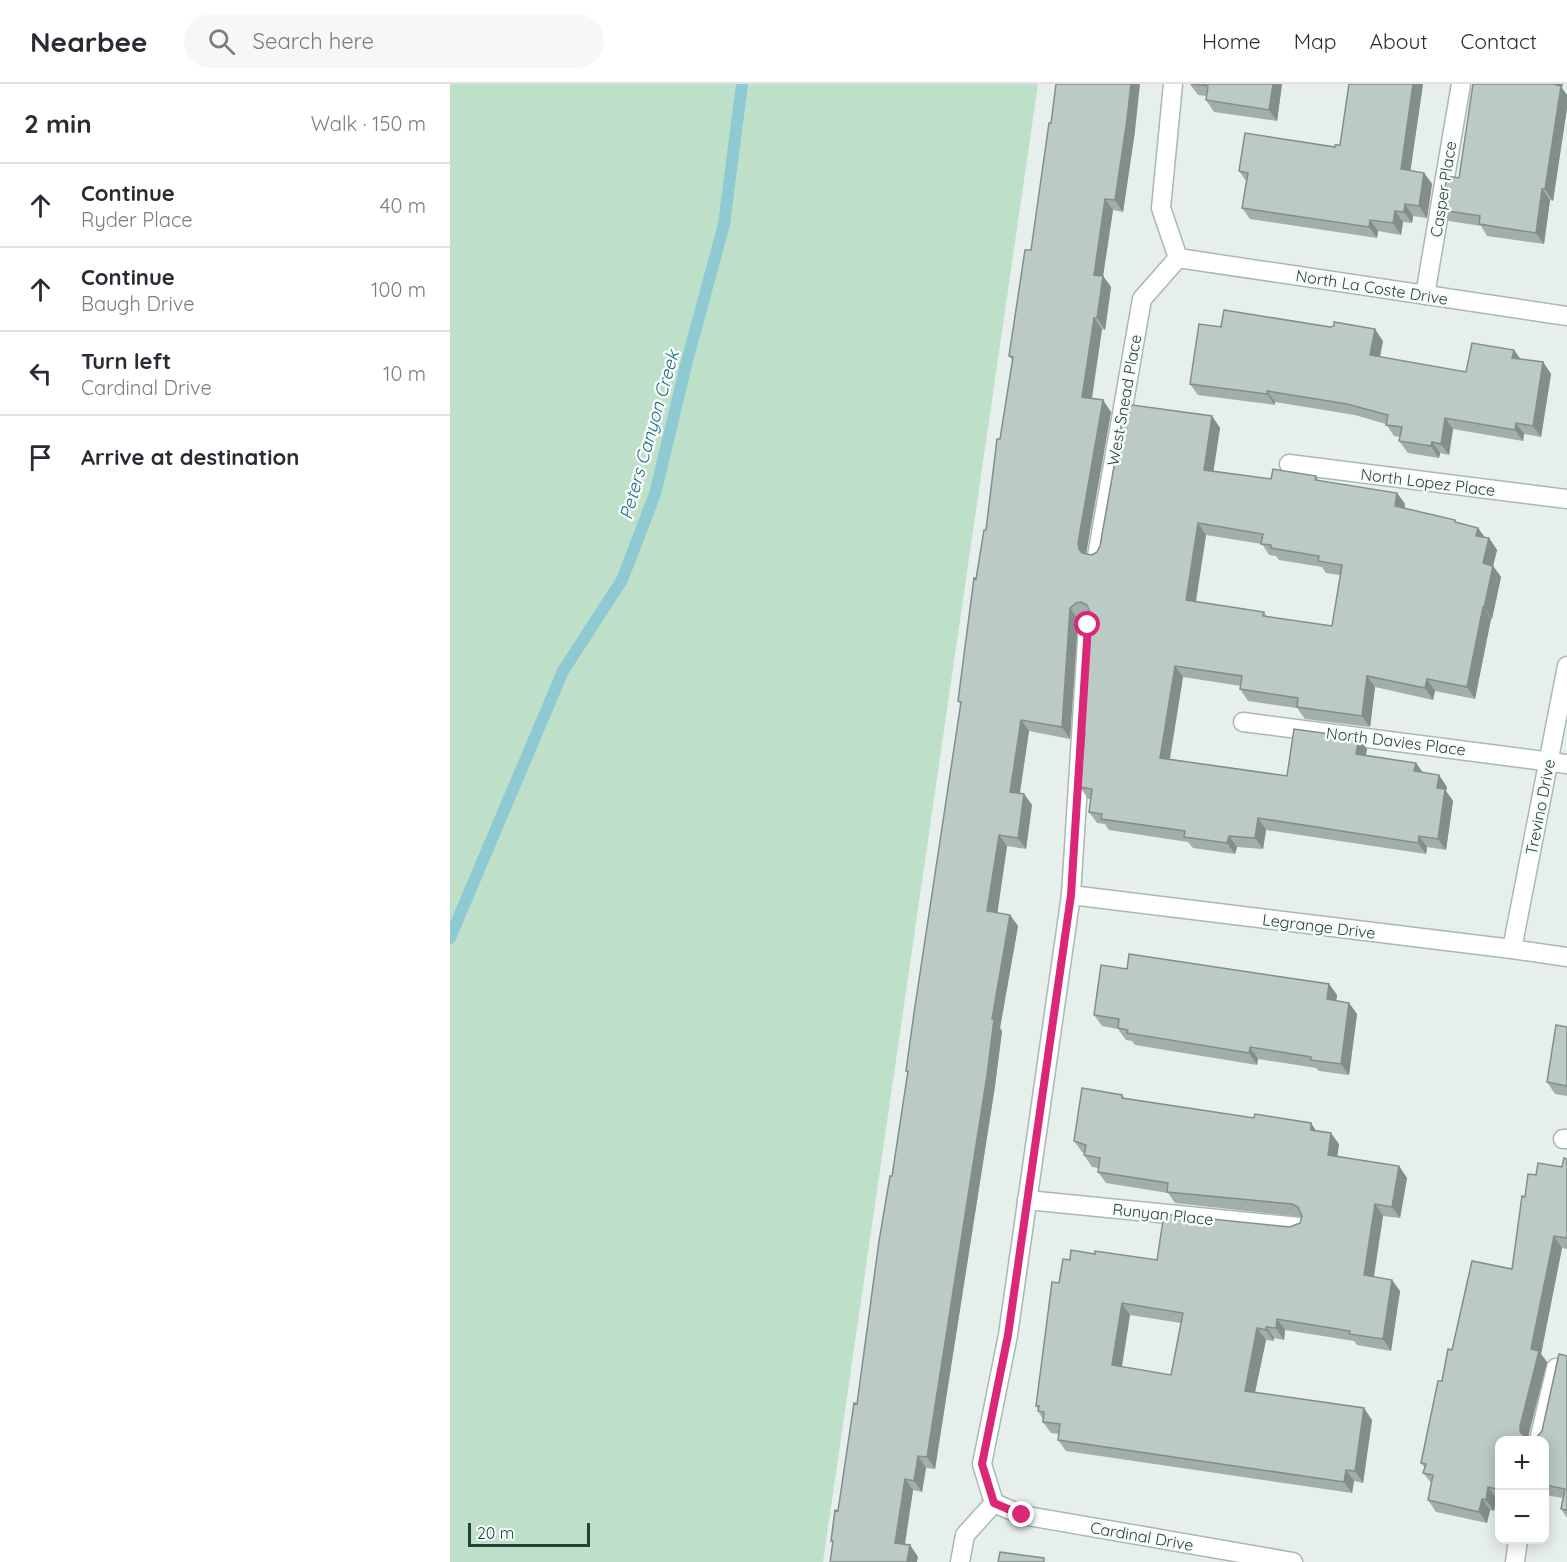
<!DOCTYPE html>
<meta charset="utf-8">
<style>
:root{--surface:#fff;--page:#f7f7f7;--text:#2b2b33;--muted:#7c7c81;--line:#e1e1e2}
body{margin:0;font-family:Quicksand,sans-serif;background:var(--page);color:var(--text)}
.controls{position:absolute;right:18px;bottom:18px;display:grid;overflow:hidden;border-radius:12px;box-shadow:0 3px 15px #0003}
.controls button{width:54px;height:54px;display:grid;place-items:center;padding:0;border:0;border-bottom:2px solid var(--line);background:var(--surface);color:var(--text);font:30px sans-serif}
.scale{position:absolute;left:18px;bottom:15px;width:122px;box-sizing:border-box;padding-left:6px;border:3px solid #24423a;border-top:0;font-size:16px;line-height:21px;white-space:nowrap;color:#24423a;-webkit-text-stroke:4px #f7fbf9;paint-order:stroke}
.stop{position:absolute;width:18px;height:18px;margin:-14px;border:4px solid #db2777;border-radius:50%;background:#fff}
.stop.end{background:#db2777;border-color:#fff;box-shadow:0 2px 6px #0008}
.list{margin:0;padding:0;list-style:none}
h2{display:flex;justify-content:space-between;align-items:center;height:78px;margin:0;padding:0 24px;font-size:26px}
h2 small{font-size:20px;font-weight:400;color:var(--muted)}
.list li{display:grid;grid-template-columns:39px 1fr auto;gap:18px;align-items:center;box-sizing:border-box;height:84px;padding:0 24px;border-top:2px solid var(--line)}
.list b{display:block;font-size:22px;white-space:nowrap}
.list p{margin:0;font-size:20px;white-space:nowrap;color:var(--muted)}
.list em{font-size:20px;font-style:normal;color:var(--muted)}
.icon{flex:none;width:33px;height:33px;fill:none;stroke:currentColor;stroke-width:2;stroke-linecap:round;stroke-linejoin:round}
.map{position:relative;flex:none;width:1117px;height:1478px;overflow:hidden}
header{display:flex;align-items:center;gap:36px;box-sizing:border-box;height:84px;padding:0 30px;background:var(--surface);border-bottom:2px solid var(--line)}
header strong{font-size:28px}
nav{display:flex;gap:33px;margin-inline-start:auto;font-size:21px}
.search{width:420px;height:54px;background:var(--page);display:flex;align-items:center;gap:15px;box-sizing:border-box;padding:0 21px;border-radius:33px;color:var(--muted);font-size:22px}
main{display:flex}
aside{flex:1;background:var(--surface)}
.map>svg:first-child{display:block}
</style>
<header>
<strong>Nearbee</strong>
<div class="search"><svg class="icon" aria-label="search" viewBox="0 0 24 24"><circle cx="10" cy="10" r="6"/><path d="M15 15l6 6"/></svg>Search here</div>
<nav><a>Home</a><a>Map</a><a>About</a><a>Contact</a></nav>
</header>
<main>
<aside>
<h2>2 min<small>Walk · 150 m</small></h2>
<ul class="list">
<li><svg class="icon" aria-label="ahead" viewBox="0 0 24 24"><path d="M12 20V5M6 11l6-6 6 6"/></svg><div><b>Continue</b><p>Ryder Place</p></div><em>40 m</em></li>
<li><svg class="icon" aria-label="ahead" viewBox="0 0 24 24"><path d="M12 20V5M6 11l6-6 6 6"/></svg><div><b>Continue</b><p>Baugh Drive</p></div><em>100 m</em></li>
<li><svg class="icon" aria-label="left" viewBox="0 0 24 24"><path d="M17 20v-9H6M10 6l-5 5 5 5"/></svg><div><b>Turn left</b><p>Cardinal Drive</p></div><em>10 m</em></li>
<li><svg class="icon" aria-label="arrive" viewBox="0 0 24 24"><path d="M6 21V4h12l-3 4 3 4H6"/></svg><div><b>Arrive at destination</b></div></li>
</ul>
</aside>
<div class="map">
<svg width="1117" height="1478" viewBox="0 0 1117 1478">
<rect width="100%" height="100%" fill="#e6efeb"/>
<!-- green -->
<path fill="#bfe0c8" d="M 0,0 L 588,0 L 373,1478 L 0,1478 Z"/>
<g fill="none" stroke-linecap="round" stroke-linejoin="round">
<!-- stream -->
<path stroke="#8ec9d4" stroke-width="12" d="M 0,854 L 113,587 L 172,496 L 205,410 L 236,281 L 274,140 L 292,0"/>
<defs>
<g id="minor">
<path d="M 723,0 L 711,124 L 728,174"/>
<path d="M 728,174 L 1117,232"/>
<path d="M 975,211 L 1011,0"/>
<path d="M 839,380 L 1117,415"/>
<path d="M 647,472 L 692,215 L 728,174"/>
<path d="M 793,638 L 1117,680"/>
<path d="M 621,811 L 1062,865 L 1117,873"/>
<path d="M 1062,865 L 1117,582"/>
<path d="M 1113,1055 L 1117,1055"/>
<path d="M 577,1116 L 849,1143"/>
<path d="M 1089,1356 L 1106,1284"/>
<path d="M 544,1419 L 532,1380 L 558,1251 L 621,811 L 638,541"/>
<path d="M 544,1419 L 572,1431 L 843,1478"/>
<path d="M 510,1478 L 515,1451 L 544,1419"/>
<path d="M 1065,1478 L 1068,1456"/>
</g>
</defs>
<!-- minor casing -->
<use href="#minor" stroke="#a8b8b2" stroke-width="21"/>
<!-- minor -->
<use href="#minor" stroke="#fff" stroke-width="18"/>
</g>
<!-- wall -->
<g fill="#a1aea9" fill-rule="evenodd">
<path d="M 740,0 L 832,0 L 827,37 L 764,28 L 756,16 L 756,12 L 748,11 Z"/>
<path d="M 899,0 L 973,0 L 960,87 L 974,89 L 982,100 L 977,134 L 963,132 L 962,139 L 953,138 L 951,151 L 928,147 L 927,154 L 800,135 L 792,124 L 796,97 L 789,87 L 890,61 Z"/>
<path d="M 1112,4 L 1117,11 L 1117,24 L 1103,117 L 1100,116 L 1094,160 L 1037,152 L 1031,142 L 999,137 L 991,126 L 1009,94 Z"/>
<path d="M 685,47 L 673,128 L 663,126 L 653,192 L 661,203 L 655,246 L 652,245 L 642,315 L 661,328 L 636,470 L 642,471 L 647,468 L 762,332 L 770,344 L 763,387 L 821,395 L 866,392 L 869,397 L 947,409 L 955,420 L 955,425 L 1005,436 L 1006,438 L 1028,444 L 1035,454 L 1039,454 L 1047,466 L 1043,482 L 1051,493 L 1042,535 L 1041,535 L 1025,615 L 985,607 L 983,616 L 925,603 L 920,643 L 855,635 L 847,624 L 798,617 L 790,605 L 791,602 L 733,593 L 720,675 L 837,692 L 909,654 L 917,665 L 916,671 L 966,679 L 973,689 L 997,703 L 996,707 L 1003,717 L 996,766 L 977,763 L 976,770 L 816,746 L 813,765 L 787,763 L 785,770 L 743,764 L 738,758 L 659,746 L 655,740 L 647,739 L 639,728 L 641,715 L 638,715 L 630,703 L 635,649 L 634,647 L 641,531 L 634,531 L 628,535 L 620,655 L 579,647 L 570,709 L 574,710 L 582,721 L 576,765 L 557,762 L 547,829 L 560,831 L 568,842 L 550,944 L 552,947 L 545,1002 L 485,1385 L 476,1384 L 472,1408 L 463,1406 L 455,1461 L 460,1461 L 468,1473 L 383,1459 L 381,1457 L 388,1427 L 407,1320 L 458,990 L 456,987 L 511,621 L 508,617 L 526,495 L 536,446 L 563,277 L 559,272 L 581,166 ZM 756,451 L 812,460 L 819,471 L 826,472 L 829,476 L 872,483 L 876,489 L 890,491 L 882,542 L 817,533 L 814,528 L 746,518 Z"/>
<path d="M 771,243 L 933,257 L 930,273 L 1016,288 L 1064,266 L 1070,275 L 1093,278 L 1101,290 L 1091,353 L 1074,350 L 1073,357 L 1003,345 L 999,371 L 990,369 L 989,374 L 958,369 L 949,357 L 950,353 L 944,352 L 936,340 L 905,331 L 825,318 L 825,321 L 748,311 L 740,300 Z"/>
<path d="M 677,885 L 879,900 L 887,911 L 886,917 L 899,919 L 907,930 L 899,991 L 869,987 L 866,984 L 808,975 L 807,981 L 685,961 L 682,957 L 676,956 L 668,945 L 652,942 L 644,931 Z"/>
<path d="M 1117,943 L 1117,1012 L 1105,1010 L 1097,998 Z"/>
<path d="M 672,1011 L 675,1015 L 866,1047 L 889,1060 L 887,1073 L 949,1082 L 957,1094 L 950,1134 L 933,1132 L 924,1193 L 942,1196 L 950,1207 L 941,1267 L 907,1261 L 904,1257 L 835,1246 L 834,1256 L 824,1254 L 824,1257 L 816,1256 L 805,1308 L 922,1336 L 913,1399 L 904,1397 L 902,1409 L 616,1367 L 608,1356 L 609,1350 L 601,1349 L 593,1338 L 593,1335 L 588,1327 L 588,1325 L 586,1322 L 609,1199 L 620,1176 L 645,1170 L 707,1176 L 840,1143 L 850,1139 L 852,1133 L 725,1119 L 718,1109 L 656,1099 L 648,1088 L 648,1084 L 642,1083 L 634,1071 L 634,1069 L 632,1068 L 624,1057 ZM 680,1231 L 731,1239 L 721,1291 L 672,1283 Z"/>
<path d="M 1117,1075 L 1117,1165 L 1112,1164 L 1091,1270 L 1097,1278 L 1078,1353 L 1078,1355 L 1085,1355 L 1092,1347 L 1117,1272 L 1117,1434 L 1111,1425 L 1113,1414 L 1095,1411 L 1095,1356 L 1050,1356 L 1050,1415 L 1046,1414 L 1044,1427 L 1040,1426 L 1037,1439 L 986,1428 L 978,1416 L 982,1400 L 973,1389 L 975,1384 L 971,1379 L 992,1297 L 1002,1266 L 1062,1185 L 1075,1113 L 1086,1091 L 1112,1083 Z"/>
</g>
<!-- shaded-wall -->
<g fill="#838d89">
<path d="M 681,0 L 690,0 L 685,47 L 673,128 L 665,116 Z"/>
<path d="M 823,0 L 832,0 L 827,37 L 819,26 Z"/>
<path d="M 963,0 L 973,0 L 959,97 L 951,85 Z"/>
<path d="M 1103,0 L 1113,0 L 1112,4 L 1117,11 L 1117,24 L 1103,117 L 1095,105 Z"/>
<path d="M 974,89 L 982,100 L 977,134 L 969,122 Z"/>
<path d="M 1092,105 L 1100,116 L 1094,160 L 1086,149 Z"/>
<path d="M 655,115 L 663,126 L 653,192 L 661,203 L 655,246 L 647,234 L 644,191 Z"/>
<path d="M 955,120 L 963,132 L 962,139 L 954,128 Z"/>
<path d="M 945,127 L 953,138 L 951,151 L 943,139 Z"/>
<path d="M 920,136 L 928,147 L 927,154 L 919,143 Z"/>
<path d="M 644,234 L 652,245 L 640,325 L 632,313 Z"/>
<path d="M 925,245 L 933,257 L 928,282 L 920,271 Z"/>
<path d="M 1064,266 L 1072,277 L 1062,274 Z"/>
<path d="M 1093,278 L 1101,290 L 1091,353 L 1083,342 Z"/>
<path d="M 817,307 L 825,318 L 825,321 L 817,310 Z"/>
<path d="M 653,316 L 661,328 L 636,470 L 637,476 L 629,465 L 628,459 Z"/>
<path d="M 762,332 L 770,344 L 762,397 L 754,386 Z"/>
<path d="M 995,334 L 1003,345 L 999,371 L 991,360 Z"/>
<path d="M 1066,339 L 1074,350 L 1073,357 L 1065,346 Z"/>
<path d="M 982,358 L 990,369 L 989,374 L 981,362 Z"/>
<path d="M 947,409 L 955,420 L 953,434 L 945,422 Z"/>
<path d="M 748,439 L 756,451 L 744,528 L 736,516 Z"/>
<path d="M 1028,444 L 1036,455 L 1026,452 Z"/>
<path d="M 1039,454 L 1047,466 L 1041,490 L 1033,479 Z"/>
<path d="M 1043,482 L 1051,493 L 1042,535 L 1034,524 Z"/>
<path d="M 1033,523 L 1041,535 L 1025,615 L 1017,603 Z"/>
<path d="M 620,524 L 628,535 L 620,655 L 612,643 Z"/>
<path d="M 725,582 L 733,593 L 718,685 L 710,674 Z"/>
<path d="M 917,592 L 925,603 L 920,643 L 912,632 Z"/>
<path d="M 977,595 L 985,607 L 983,616 L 975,604 Z"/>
<path d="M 571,636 L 579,647 L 568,720 L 560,708 Z"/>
<path d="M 909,654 L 917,665 L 914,681 L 906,670 Z"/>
<path d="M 966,679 L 974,690 L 964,687 Z"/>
<path d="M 989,691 L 997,703 L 996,707 L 1003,717 L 996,766 L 988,755 L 987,704 Z"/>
<path d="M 574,710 L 582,721 L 576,765 L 568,754 Z"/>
<path d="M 808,734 L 816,746 L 813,765 L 805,754 Z"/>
<path d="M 549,751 L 557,762 L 546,839 L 537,827 Z"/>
<path d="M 779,752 L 787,763 L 785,770 L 777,759 Z"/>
<path d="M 969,752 L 977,763 L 976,770 L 968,759 Z"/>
<path d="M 560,831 L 568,842 L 550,944 L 552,947 L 545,1002 L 485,1385 L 477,1373 L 542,935 Z"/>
<path d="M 879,900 L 887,911 L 885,927 L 877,915 Z"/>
<path d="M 899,919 L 907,930 L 899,991 L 891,980 Z"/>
<path d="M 800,963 L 808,975 L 807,981 L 799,969 Z"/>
<path d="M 861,1039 L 869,1051 L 861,1046 Z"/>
<path d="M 881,1049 L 889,1060 L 886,1083 L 878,1071 Z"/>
<path d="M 949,1082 L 957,1094 L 950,1134 L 942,1123 Z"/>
<path d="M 925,1120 L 933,1132 L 922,1203 L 914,1191 Z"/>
<path d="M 1104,1152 L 1112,1164 L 1091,1270 L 1097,1278 L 1078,1353 L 1078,1356 L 1070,1348 L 1070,1342 L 1081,1265 Z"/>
<path d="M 942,1196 L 950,1207 L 941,1267 L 933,1255 Z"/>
<path d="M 672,1219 L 680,1231 L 670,1293 L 662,1281 Z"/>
<path d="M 827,1235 L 835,1246 L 834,1256 L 826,1244 Z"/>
<path d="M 816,1243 L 824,1254 L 824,1257 L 816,1246 Z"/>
<path d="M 807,1244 L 816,1256 L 803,1318 L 795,1307 Z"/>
<path d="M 914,1324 L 922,1336 L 913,1399 L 905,1387 Z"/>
<path d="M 468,1372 L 476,1384 L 472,1408 L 464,1397 Z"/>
<path d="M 896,1386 L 904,1397 L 902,1409 L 894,1398 Z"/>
<path d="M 1050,1393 L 1050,1409 L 1047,1405 Z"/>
<path d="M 455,1395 L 463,1406 L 453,1471 L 445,1459 Z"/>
<path d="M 1038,1403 L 1046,1414 L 1044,1427 L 1036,1416 Z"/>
<path d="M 1032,1415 L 1040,1426 L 1037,1439 L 1029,1428 Z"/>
<path d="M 460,1461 L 468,1473 L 467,1478 L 457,1478 Z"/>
</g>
<!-- building -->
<g fill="#bbcac4" stroke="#838d89" stroke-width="1.5" fill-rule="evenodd">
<path d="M 606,0 L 681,0 L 677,35 L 665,116 L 655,115 L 644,191 L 653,192 L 647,234 L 644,234 L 632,313 L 653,316 L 628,459 L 629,465 L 632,469 L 642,471 L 647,468 L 650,462 L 675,320 L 762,332 L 754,386 L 821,395 L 823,385 L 866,392 L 865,396 L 947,409 L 945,422 L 1005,436 L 1005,438 L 1028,444 L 1026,452 L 1039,454 L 1033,479 L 1043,482 L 1034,524 L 1033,523 L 1017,603 L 977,595 L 975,604 L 917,592 L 912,632 L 847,623 L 848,614 L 790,605 L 792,592 L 725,582 L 710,674 L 837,692 L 844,645 L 909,654 L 906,670 L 966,679 L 964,687 L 989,691 L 987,704 L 995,705 L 988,755 L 969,752 L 968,759 L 808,734 L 805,754 L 779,752 L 777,759 L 734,753 L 735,747 L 651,735 L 652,730 L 639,728 L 642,705 L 630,703 L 635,647 L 634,647 L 641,530 L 637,521 L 631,518 L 626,519 L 620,524 L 612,643 L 571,636 L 560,708 L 574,710 L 568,754 L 549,751 L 537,827 L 560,831 L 542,935 L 544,935 L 537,991 L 477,1373 L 468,1372 L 464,1397 L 455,1395 L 445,1459 L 460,1461 L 457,1478 L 380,1478 L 383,1457 L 381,1457 L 385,1426 L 388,1427 L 404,1319 L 407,1320 L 429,1157 L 440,1092 L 442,1092 L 458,987 L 456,987 L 464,929 L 511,618 L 508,617 L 524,494 L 526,495 L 534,446 L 536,446 L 547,355 L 550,355 L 563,273 L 559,272 L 575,166 L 581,166 L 599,39 L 601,39 ZM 748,439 L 813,450 L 811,460 L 821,461 L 821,464 L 869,472 L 868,477 L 892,481 L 882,542 L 813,532 L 814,528 L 736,516 Z"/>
<path d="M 741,0 L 823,0 L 819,26 L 756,16 L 758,2 Z"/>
<path d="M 899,0 L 963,0 L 951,85 L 974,89 L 969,122 L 955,120 L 954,128 L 945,127 L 943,139 L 920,136 L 919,143 L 792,124 L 798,89 L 789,87 L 795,49 L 885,63 L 885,61 L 890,61 Z"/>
<path d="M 1023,0 L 1103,0 L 1111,2 L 1095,105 L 1092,105 L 1086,149 L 1029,140 L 1030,132 L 991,126 L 997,92 L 1009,94 Z"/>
<path d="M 774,226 L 880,243 L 884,242 L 884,238 L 925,245 L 920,271 L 1016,288 L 1022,259 L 1064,266 L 1062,274 L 1093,278 L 1083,342 L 1066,339 L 1065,346 L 995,334 L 991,360 L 982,358 L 981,362 L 949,357 L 952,343 L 936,341 L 938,331 L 897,320 L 817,307 L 817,310 L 740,300 L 749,240 L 771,243 Z"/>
<path d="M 679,870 L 879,900 L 877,915 L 899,919 L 891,980 L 861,976 L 861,973 L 800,963 L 799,969 L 677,949 L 678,946 L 668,944 L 669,935 L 644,931 L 651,881 L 677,885 Z"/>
<path d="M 1106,941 L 1117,943 L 1117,1002 L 1097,998 Z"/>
<path d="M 632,1004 L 672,1011 L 672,1014 L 804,1034 L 805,1030 L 861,1039 L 861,1046 L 881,1049 L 878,1071 L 949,1082 L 942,1123 L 925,1120 L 914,1191 L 942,1196 L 933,1255 L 899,1250 L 900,1247 L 827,1235 L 826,1244 L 816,1243 L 816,1246 L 807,1244 L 795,1307 L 914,1324 L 905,1387 L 896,1386 L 894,1398 L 608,1356 L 610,1340 L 593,1338 L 594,1328 L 588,1327 L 589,1322 L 586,1322 L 602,1198 L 609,1199 L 613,1175 L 620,1176 L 621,1166 L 645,1170 L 645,1167 L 707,1176 L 714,1130 L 840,1143 L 850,1139 L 852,1132 L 848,1123 L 842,1120 L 717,1108 L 718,1099 L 648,1088 L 650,1074 L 634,1071 L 636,1061 L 624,1057 ZM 672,1219 L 733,1229 L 721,1291 L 662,1281 Z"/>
<path d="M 1114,1074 L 1117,1075 L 1117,1154 L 1104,1152 L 1081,1265 L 1089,1267 L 1070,1342 L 1070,1348 L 1078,1355 L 1085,1355 L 1092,1347 L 1109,1270 L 1117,1272 L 1117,1426 L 1111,1425 L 1115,1405 L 1095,1401 L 1095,1356 L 1050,1356 L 1050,1393 L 1047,1405 L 1038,1403 L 1036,1416 L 1032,1415 L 1029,1428 L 978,1416 L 983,1391 L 973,1389 L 976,1380 L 971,1379 L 988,1297 L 992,1297 L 998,1265 L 1002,1266 L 1022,1177 L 1062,1185 L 1072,1112 L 1075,1113 L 1078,1090 L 1086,1091 L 1088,1079 L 1112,1083 Z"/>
<path d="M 550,1468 L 594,1474 L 594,1478 L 548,1478 Z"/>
</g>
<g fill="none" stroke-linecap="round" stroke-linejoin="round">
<!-- route -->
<path stroke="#db2777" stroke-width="8" d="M 572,1431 L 544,1419 L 532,1380 L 558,1251 L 621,811 L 638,541"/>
</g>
<g text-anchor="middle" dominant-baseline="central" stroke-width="5" stroke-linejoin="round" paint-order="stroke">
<!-- street labels -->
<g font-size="16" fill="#24423a" stroke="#f7fbf9">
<text transform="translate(993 105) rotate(-81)">Casper Place</text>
<text transform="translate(922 203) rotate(9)">North La Coste Drive</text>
<text transform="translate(674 316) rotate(-80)">West Snead Place</text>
<text transform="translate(978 398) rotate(7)">North Lopez Place</text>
<text transform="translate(946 657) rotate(7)">North Davies Place</text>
<text transform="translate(1090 723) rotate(-79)">Trevino Drive</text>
<text transform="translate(869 842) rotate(7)">Legrange Drive</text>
<text transform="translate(713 1130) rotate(6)">Runyan Place</text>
<text transform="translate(692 1452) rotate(10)">Cardinal Drive</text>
</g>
<!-- water labels -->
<g font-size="18" font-style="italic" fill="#1c6f80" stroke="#f7fbf9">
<text transform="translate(199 351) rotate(-74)">Peters Canyon Creek</text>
</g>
</g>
</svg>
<div class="controls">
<button>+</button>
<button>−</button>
</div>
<div class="scale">20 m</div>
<div class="stop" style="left:638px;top:541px"></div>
<div class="stop end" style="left:572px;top:1431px"></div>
</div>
</main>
